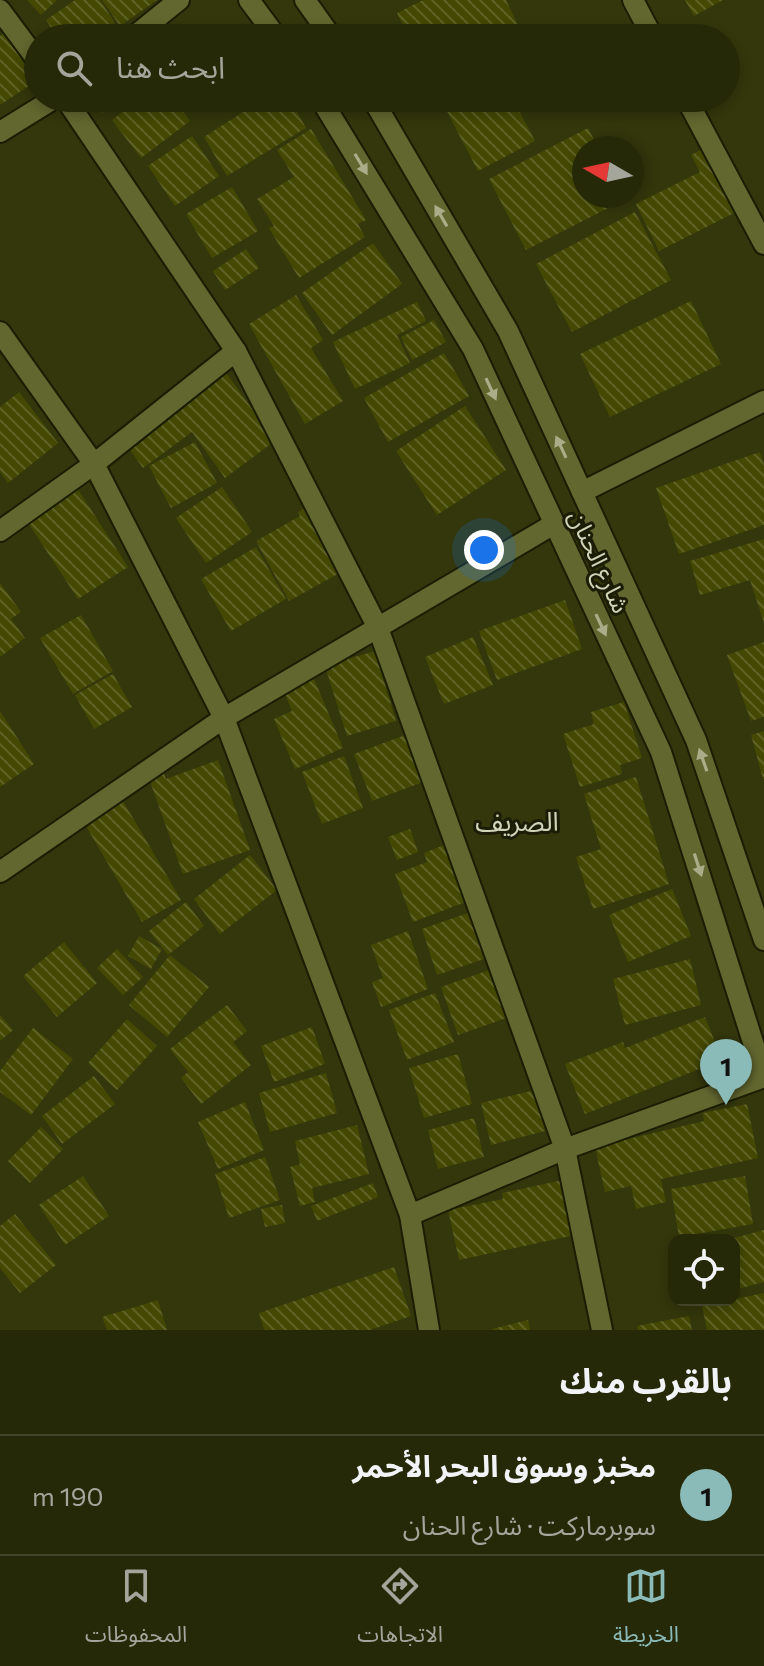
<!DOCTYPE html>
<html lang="ar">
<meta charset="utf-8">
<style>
:root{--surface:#262908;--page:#2e3112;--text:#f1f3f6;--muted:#a4a69c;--line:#424529;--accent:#8bbbb9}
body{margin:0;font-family:Commissioner,"Noto Sans Arabic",sans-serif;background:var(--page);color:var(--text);direction:rtl}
.controls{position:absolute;right:24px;bottom:24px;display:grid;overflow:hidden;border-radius:16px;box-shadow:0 4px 12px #0003}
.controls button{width:72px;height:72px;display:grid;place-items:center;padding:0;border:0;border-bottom:2px solid var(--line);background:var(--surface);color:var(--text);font:40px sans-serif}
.compass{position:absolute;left:572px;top:136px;width:72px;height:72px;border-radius:50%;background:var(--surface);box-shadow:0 4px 12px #0003;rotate:279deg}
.you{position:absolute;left:484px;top:550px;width:28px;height:28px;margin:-20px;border:6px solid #fff;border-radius:50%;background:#1a73e8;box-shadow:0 0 0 12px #1a73e833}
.badge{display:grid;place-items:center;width:52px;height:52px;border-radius:50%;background:var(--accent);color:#111;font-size:26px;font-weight:700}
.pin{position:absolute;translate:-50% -66px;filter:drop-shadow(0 2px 4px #0008)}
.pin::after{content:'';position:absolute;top:42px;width:28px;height:24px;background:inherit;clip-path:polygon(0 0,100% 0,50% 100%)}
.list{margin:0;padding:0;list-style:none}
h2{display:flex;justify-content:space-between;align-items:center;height:104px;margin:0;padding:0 32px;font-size:34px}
h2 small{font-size:26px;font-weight:400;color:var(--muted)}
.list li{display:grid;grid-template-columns:52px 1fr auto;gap:24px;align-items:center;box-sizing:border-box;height:120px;padding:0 32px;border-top:2px solid var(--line)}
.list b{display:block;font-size:30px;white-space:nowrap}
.list p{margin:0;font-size:26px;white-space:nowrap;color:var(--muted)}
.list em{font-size:26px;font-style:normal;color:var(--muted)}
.icon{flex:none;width:44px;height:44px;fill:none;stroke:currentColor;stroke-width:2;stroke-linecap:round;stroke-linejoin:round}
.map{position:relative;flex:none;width:764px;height:1330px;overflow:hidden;direction:ltr}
.search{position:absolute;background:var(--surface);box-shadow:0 4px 12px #0003;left:24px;right:24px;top:24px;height:88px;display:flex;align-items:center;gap:20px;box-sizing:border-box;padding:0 28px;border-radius:44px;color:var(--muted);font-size:30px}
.sheet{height:224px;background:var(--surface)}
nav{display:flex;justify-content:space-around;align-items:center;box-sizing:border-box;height:112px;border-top:2px solid var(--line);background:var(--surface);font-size:22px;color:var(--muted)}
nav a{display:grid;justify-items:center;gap:4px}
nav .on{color:var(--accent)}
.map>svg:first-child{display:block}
</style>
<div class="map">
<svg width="764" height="1330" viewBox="0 0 764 1330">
<defs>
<pattern id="building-back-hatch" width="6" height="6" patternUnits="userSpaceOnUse" patternTransform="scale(2)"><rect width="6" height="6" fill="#444802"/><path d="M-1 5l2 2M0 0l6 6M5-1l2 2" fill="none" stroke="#5e6225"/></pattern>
</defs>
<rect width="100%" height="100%" fill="#33370b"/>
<!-- building -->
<g fill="url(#building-back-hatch)">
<path d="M 27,0 L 57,0 L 41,15 Z"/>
<path d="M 75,0 L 100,0 L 115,23 L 93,38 L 58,38 L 46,20 Z"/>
<path d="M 102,0 L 157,0 L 120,26 Z"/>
<path d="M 423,0 L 506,0 L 524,38 L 409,38 L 397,13 Z"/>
<path d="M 685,0 L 723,0 L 694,16 Z"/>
<path d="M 4,33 L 36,81 L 0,105 L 0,36 Z"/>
<path d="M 92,98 L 124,98 L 102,113 Z"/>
<path d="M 140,98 L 173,98 L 190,121 L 141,158 L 112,120 Z"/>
<path d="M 245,98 L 289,98 L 306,128 L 227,176 L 204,137 L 243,112 L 237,103 Z"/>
<path d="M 445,98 L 526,98 L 527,101 L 517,107 L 535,141 L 478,171 L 441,100 Z"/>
<path d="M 588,128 L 598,148 L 584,148 L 584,196 L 622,196 L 624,200 L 526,250 L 489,179 Z"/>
<path d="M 311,129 L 366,220 L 358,224 L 365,237 L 299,278 L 269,228 L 274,226 L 257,199 L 294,177 L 277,150 Z"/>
<path d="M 192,136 L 219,176 L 175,206 L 148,166 Z"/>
<path d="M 710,145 L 742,209 L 659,251 L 636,204 L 700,172 L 691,155 Z"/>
<path d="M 232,187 L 258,231 L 212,258 L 186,214 Z"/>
<path d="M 635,212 L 671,280 L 572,332 L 536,264 Z"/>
<path d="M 373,243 L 402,284 L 332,335 L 302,293 Z"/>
<path d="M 246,249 L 259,268 L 225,290 L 213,271 Z"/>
<path d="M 296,295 L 323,340 L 311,348 L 343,401 L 305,424 L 249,324 Z"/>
<path d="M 691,301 L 721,364 L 610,417 L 580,354 Z"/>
<path d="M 417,302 L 426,321 L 397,335 L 410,363 L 355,389 L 333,342 Z"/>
<path d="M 434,320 L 446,342 L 412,360 L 401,337 Z"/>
<path d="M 444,353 L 469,396 L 388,442 L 364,398 Z"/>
<path d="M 224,370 L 275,441 L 225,478 L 192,432 L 143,468 L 125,443 Z"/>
<path d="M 19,392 L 58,443 L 8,483 L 0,472 L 0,407 Z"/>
<path d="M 465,406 L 506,470 L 437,515 L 396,451 Z"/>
<path d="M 195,442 L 217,483 L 171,508 L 149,466 Z"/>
<path d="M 760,452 L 764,465 L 764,525 L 679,554 L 656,488 Z"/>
<path d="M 75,485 L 128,567 L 78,599 L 25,518 Z"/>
<path d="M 222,487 L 252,532 L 206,563 L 176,518 Z"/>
<path d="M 310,505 L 345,570 L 289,601 L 256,541 L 300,516 L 298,512 Z"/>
<path d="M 764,539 L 764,623 L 750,580 L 700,595 L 690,561 Z"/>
<path d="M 256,547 L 286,599 L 231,631 L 201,579 Z"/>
<path d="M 0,583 L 21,612 L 11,619 L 25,638 L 0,657 Z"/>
<path d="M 565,600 L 582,649 L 497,680 L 479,631 Z"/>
<path d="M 81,615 L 113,671 L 73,694 L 40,638 Z"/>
<path d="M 473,637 L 493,685 L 444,704 L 425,657 Z"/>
<path d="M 764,642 L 764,717 L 751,721 L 727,655 Z"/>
<path d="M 375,651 L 396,721 L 347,736 L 325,666 Z"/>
<path d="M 113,674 L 132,707 L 94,729 L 75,695 Z"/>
<path d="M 314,679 L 343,748 L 295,769 L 274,719 L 292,711 L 284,691 Z"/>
<path d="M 624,702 L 642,758 L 620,765 L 622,774 L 580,787 L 563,734 L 594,724 L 591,712 Z"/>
<path d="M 0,711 L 34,764 L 0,787 Z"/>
<path d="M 764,731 L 764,779 L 763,779 L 751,735 Z"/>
<path d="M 408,734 L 426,781 L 372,801 L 354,754 Z"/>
<path d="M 344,756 L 363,808 L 322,824 L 302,772 Z"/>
<path d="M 218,760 L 250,850 L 183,874 L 147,773 L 162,768 L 166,779 Z"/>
<path d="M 636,777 L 669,884 L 593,909 L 576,857 L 601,849 L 584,794 Z"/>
<path d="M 120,796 L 181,900 L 142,922 L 82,819 Z"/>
<path d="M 410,829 L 418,852 L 397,860 L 388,837 Z"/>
<path d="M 449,843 L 471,900 L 413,922 L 395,874 L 427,862 L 424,853 Z"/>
<path d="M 250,855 L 277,890 L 220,934 L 194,899 Z"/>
<path d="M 672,889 L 691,936 L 628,962 L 609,915 Z"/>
<path d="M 186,902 L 204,926 L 168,955 L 149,931 Z"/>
<path d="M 477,906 L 493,956 L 437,975 L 422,929 L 468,913 L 467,909 Z"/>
<path d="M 408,931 L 428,989 L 381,1007 L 372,982 L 383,978 L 371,945 Z"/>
<path d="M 139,936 L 162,949 L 151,969 L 128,956 Z"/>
<path d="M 64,942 L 97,983 L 57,1017 L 23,976 Z"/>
<path d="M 117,949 L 143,977 L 123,995 L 97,968 Z"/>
<path d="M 170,955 L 209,987 L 167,1037 L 129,1005 Z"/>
<path d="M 690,959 L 701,1005 L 625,1025 L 613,979 Z"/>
<path d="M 495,968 L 512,1016 L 458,1035 L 441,987 Z"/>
<path d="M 435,993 L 454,1042 L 407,1060 L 389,1010 Z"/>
<path d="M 227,1005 L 247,1031 L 233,1042 L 251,1065 L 201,1104 L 181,1078 L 188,1072 L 170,1049 Z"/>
<path d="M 0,1015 L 13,1030 L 0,1041 Z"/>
<path d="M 705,1017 L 722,1060 L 585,1114 L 565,1064 L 623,1042 L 625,1048 Z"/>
<path d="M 127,1019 L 157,1046 L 117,1090 L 88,1063 Z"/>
<path d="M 312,1027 L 325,1064 L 274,1082 L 261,1046 Z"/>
<path d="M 33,1028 L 73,1059 L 31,1115 L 0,1092 L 0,1071 Z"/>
<path d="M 458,1054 L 472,1104 L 424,1118 L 409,1068 Z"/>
<path d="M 326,1073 L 337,1113 L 270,1132 L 259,1093 Z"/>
<path d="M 94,1076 L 115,1104 L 62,1144 L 42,1116 Z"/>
<path d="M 535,1090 L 545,1131 L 491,1145 L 481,1103 Z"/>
<path d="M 245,1102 L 264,1150 L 218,1169 L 198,1122 Z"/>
<path d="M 747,1104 L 758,1158 L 661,1179 L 666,1202 L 636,1209 L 631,1186 L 605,1192 L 595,1147 L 704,1121 L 703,1113 Z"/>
<path d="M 474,1118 L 484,1157 L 438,1169 L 428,1130 Z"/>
<path d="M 357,1125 L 369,1174 L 312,1188 L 315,1202 L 300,1206 L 290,1167 L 300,1164 L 295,1141 Z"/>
<path d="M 41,1127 L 63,1149 L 30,1183 L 8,1161 Z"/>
<path d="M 265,1157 L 280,1200 L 229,1218 L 215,1174 Z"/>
<path d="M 83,1176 L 109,1216 L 65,1245 L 39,1205 Z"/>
<path d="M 745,1176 L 753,1224 L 679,1237 L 671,1189 Z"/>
<path d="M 563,1180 L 575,1235 L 459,1260 L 448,1210 L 503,1199 L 502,1193 Z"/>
<path d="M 373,1183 L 378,1197 L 317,1221 L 311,1206 Z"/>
<path d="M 282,1205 L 285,1223 L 265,1227 L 261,1209 Z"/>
<path d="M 15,1214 L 56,1265 L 20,1293 L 0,1268 L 0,1226 Z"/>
<path d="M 764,1230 L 764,1282 L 734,1290 L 734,1238 Z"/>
<path d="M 394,1267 L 411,1316 L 370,1330 L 264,1330 L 259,1313 Z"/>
<path d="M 764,1293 L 764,1330 L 707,1330 L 702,1306 Z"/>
<path d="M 158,1300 L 167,1330 L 107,1330 L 102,1317 Z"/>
<path d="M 689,1316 L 692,1330 L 638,1330 L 637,1326 Z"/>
<path d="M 528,1320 L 530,1330 L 492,1330 L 492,1329 Z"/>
</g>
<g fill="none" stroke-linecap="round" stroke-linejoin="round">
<defs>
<g id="minor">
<path d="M 633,0 L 653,38"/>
<path d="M 0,10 L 38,61"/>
<path d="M 132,38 L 179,0"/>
<path d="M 65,98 L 236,351 L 378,628 L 565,1149 L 602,1330"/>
<path d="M 686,98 L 764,244"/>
<path d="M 0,132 L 55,98"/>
<path d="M 0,332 L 94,464 L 224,718 L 410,1215 L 429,1330"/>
<path d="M 582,492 L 764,401"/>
<path d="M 0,531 L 94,464 L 236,351"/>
<path d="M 0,872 L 224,718 L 554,524"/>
<path d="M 410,1215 L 565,1149 L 764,1077"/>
</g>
<g id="secondary">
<path d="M 249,0 L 277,38"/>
<path d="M 305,0 L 332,38"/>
<path d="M 320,98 L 473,349 L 661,752 L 764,1077"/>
<path d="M 372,98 L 508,331 L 696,740 L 764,940"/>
</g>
</defs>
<!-- minor casing -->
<use href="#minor" stroke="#1b1d02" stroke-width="24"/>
<!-- secondary casing -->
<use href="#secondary" stroke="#1b1d02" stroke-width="24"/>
<!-- minor -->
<use href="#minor" stroke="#62672f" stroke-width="20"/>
<!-- secondary -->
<use href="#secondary" stroke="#62672f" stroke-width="20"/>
</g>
<!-- one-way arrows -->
<defs><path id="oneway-solid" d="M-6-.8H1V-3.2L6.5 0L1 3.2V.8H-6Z" transform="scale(2)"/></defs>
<g fill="#aaae88">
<use href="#oneway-solid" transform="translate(361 164) rotate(59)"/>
<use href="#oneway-solid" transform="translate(441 216) rotate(-120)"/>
<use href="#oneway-solid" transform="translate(491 389) rotate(65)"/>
<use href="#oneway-solid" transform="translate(561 447) rotate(-115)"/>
<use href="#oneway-solid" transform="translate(601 625) rotate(65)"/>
<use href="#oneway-solid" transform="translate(703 760) rotate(-109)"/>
<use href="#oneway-solid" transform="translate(698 865) rotate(72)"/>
</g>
<g text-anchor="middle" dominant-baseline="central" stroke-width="6" stroke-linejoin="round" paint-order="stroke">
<!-- street labels -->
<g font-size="24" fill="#d1d5b8" stroke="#1b1d06">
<text transform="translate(600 561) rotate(65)">شارع الحنان</text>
</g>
<!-- neighbourhood labels -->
<g font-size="26" fill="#d1d5b8" stroke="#1b1d06">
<text x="517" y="820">الصريف</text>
</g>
</g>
</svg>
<div class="controls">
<button><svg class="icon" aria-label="locate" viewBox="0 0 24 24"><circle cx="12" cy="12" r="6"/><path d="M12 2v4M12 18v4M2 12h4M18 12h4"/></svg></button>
</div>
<svg class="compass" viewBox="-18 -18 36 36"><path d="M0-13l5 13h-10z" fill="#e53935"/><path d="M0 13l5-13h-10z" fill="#a4a69c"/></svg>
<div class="you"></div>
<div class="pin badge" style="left:726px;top:1105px">1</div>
<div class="search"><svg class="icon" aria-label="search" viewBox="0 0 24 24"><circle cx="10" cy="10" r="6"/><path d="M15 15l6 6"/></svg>ابحث هنا</div>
</div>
<section class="sheet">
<h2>بالقرب منك<small></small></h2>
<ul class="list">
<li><span class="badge">1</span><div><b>مخبز وسوق البحر الأحمر</b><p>سوبرماركت · شارع الحنان</p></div><em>190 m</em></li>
</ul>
</section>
<nav>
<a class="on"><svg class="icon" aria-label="map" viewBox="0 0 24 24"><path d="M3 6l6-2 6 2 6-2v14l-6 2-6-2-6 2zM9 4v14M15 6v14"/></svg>الخريطة</a>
<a><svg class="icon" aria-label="directions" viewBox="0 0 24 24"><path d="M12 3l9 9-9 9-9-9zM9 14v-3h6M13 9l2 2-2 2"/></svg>الاتجاهات</a>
<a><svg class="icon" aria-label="saved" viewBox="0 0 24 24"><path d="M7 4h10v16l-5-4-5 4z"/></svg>المحفوظات</a>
</nav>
